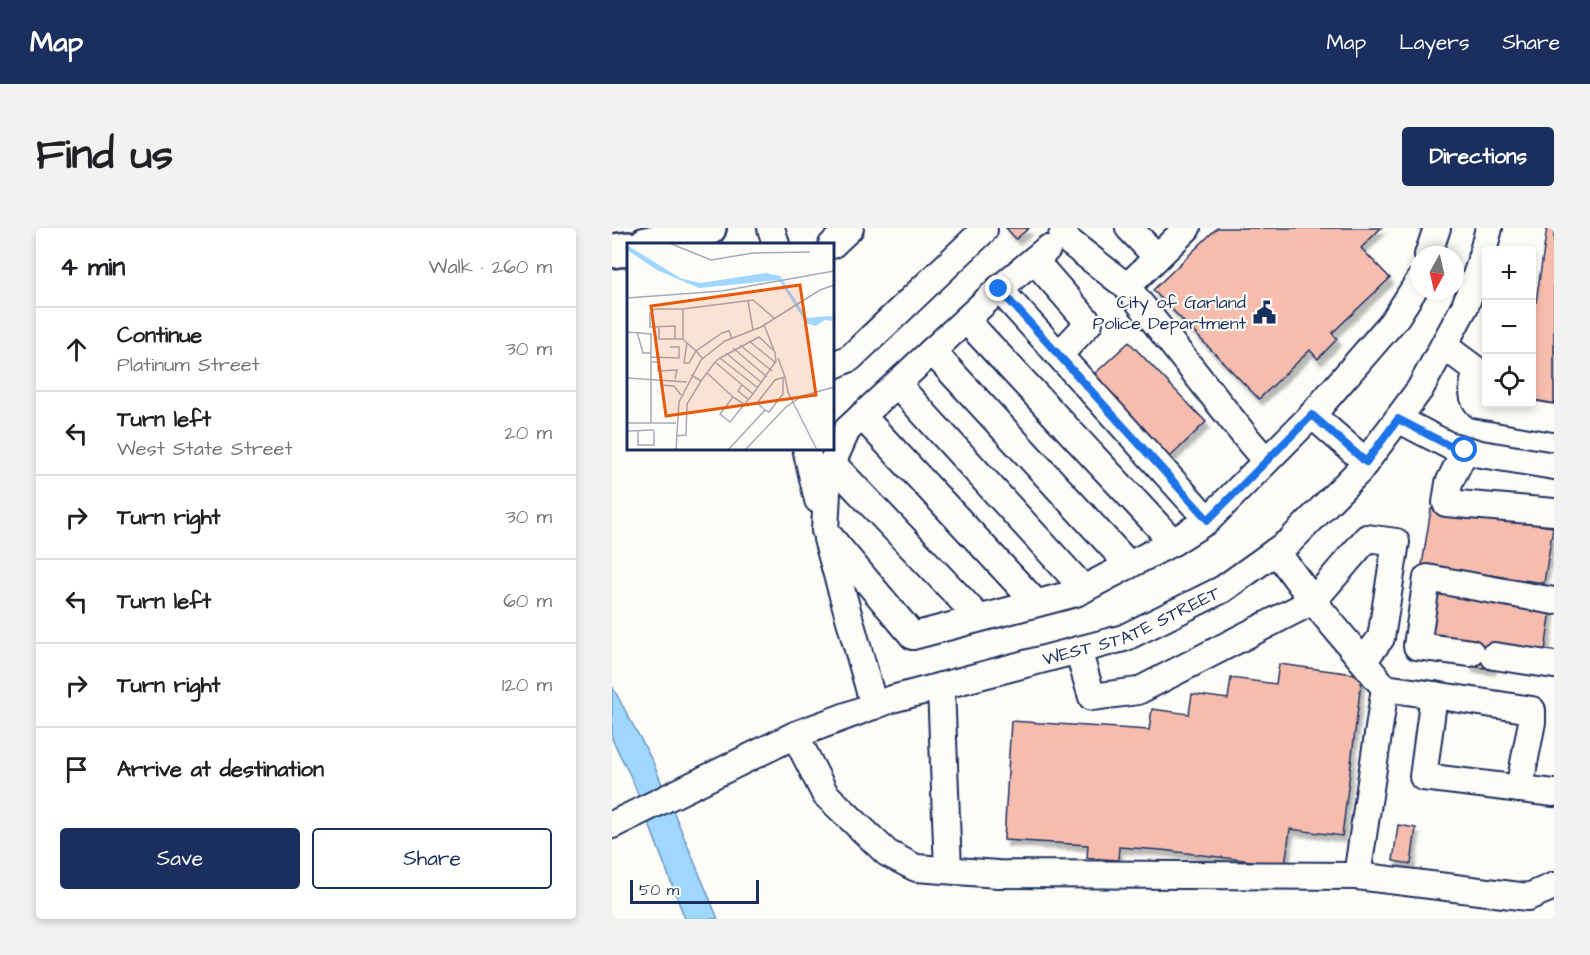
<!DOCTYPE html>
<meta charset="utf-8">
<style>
:root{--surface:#fff;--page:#f2f2f2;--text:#202124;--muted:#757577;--line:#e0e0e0;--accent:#1b2f5e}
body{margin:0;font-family:"Architects Daughter",sans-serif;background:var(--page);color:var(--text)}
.controls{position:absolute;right:18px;top:18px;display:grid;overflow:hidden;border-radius:6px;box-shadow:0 3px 9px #0003}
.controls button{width:54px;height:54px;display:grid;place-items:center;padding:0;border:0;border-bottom:2px solid var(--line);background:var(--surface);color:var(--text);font:30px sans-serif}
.compass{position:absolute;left:798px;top:18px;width:54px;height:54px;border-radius:50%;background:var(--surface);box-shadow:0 3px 9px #0003;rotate:188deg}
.scale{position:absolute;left:18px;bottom:15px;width:129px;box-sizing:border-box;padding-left:6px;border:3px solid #1b2f5e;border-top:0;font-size:16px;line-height:21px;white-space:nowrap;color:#1b2f5e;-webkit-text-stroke:4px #fdfcf7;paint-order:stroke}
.stop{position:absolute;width:18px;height:18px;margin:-14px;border:4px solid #1a73e8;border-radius:50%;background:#fff}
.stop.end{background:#1a73e8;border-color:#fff;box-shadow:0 2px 6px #0008}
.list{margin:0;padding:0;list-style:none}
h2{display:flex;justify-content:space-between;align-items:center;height:78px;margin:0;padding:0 24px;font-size:26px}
h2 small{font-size:20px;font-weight:400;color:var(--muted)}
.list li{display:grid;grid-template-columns:39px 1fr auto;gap:18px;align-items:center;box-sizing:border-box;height:84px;padding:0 24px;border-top:2px solid var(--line)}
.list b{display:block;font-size:22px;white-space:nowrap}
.list p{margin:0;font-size:20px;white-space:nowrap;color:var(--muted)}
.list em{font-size:20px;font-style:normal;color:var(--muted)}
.actions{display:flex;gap:12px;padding:18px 24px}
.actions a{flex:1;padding:14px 0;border:2px solid var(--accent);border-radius:6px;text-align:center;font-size:21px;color:var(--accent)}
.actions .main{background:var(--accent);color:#fff}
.icon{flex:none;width:33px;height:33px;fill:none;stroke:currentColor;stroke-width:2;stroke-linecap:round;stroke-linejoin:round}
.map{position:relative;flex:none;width:942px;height:691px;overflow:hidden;border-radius:6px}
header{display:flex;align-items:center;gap:36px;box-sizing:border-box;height:84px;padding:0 30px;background:var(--accent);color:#fff}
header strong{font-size:28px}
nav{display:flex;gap:33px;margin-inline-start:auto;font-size:21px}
.intro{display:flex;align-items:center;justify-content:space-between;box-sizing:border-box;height:144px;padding:0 36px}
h1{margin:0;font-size:42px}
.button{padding:15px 27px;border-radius:6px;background:var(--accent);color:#fff;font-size:21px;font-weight:700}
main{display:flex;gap:36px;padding:0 36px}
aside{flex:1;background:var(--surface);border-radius:6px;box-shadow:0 3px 9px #0003}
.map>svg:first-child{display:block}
</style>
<header>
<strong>Map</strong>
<nav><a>Map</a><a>Layers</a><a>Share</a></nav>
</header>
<div class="intro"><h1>Find us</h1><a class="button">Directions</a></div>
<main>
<aside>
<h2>4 min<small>Walk · 260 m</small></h2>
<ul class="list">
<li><svg class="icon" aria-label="ahead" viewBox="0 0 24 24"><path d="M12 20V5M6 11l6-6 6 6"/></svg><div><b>Continue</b><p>Platinum Street</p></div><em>30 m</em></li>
<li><svg class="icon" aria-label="left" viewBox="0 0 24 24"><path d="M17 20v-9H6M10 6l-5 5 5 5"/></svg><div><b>Turn left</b><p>West State Street</p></div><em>20 m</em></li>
<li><svg class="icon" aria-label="right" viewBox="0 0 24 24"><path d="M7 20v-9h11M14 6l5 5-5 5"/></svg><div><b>Turn right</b></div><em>30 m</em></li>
<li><svg class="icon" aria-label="left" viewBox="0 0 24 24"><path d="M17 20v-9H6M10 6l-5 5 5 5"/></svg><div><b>Turn left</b></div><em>60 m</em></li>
<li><svg class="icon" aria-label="right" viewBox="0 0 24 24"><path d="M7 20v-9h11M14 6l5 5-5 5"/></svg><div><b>Turn right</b></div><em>120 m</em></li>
<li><svg class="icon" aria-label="arrive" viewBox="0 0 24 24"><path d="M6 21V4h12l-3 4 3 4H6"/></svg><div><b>Arrive at destination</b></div></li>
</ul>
<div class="actions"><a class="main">Save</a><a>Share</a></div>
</aside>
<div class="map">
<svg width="942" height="691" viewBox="0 0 942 691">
<defs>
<filter id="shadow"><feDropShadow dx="3.5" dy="6" stdDeviation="1.5" flood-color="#0004"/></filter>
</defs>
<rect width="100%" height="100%" fill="#fdfcf7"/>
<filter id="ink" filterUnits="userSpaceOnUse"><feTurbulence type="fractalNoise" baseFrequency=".0167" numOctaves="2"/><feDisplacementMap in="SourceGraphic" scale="12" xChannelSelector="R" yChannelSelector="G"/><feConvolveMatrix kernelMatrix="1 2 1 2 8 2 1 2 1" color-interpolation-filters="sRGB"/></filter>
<g filter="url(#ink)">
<!-- water -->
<path fill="#9fd7ff" stroke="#6a94bf" stroke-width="1.5" d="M 0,458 L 40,532 L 106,691 L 73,691 L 20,551 L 0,511 Z"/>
<!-- building -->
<g fill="#f6bdae" stroke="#1b2f5e" stroke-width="1.5" filter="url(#shadow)">
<path d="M 394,0 L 417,0 L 404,11 Z"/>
<path d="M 605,0 L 769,0 L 749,20 L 778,50 L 720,105 L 725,111 L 706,131 L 698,122 L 647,171 L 541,62 Z"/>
<path d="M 935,0 L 942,0 L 942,177 L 920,174 L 920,73 L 924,74 Z"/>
<path d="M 517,114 L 594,194 L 557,230 L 479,149 Z"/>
<path d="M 819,281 L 941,299 L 932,355 L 810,337 Z"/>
<path d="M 819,357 L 940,375 L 933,423 L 883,416 L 880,441 L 857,438 L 860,412 L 812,405 Z"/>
<path d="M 667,436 L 750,447 L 730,608 L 678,601 L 673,637 L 549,622 L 507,619 L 506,632 L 475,630 L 476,617 L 392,612 L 399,493 L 537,502 L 540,481 L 577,486 L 580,466 L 616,471 L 619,450 L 664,456 Z"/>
<path d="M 786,597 L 804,600 L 799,636 L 781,633 Z"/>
</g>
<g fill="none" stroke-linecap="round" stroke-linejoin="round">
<defs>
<g id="minor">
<path d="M 159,0 L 164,16"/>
<path d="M 517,0 L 545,29"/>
<path d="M 450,8 L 515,59 L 575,0"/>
<path d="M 220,17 L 238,0"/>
<path d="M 816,27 L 825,0"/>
<path d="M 422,32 L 477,95 L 447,127"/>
<path d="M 515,59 L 637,213 L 654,233"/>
<path d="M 387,61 L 435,21"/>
<path d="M 354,92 L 561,314"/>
<path d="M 832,118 L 863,141 L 864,143 C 862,156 857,168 867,177 L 942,190"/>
<path d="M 320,123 L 517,337"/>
<path d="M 220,138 L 238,130 L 372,2 L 370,0"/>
<path d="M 285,156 L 472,361"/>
<path d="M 700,187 L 783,91 L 807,53"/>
<path d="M 250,188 L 424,375"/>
<path d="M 786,191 L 836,217 L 869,226 L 942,238"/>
<path d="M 194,220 L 206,272"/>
<path d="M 853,222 L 837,255 L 834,275 L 942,284"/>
<path d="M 220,235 L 367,390"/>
<path d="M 596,292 L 387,61 L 235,202 L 216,244 L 213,303 L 301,408 L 464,365 L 561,314 L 596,292 L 700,187 L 754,234"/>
<path d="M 215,311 L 262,478"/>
<path d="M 466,422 L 480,469 L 526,463 L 701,373 L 664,323"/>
<path d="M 859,425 L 805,418 L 815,350 L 942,373"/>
<path d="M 882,428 L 942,437"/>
<path d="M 329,458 L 336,642"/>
<path d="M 773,460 L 822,467 L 811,549 L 942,565"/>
<path d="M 822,467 L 920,482 L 920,494 L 907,561"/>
<path d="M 183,507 L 213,566 L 275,625 L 304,640 L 386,646 L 745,648 L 773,460 L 701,373 L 755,310 L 784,314 L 769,410 L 751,433"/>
<path id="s1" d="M 0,597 L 183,507 L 280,471 L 512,410 L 611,361 L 678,313 L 747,243 L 808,161 L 853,78 L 867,39 L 877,0"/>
<path d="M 745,648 L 916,669 L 942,658"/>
</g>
<g id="major">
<path d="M 34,16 L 85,4 L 97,0"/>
<path d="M 0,23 L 16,21"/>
</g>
</defs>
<!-- minor casing -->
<use href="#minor" stroke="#1b2f5e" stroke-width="30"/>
<!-- major casing -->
<use href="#major" stroke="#1b2f5e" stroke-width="38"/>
<!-- minor -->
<use href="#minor" stroke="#fdfcf7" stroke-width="26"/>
<!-- major -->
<use href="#major" stroke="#fdfcf7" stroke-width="33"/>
</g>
</g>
<g fill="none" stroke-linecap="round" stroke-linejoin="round" filter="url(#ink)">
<!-- route -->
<path stroke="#1a73e8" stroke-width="8" d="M 387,61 L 596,292 L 700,187 L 754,234 L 786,191 L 836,217 L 853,222"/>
</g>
<!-- icons -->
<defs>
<symbol id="civic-bare" viewBox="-9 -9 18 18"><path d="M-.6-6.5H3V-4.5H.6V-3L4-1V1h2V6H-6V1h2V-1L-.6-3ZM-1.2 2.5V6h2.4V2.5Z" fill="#1b2f5e" stroke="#fdfcf7" stroke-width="2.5" paint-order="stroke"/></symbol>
</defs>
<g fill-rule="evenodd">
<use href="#civic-bare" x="636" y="68" width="33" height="33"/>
</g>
<g text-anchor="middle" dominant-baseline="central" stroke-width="4.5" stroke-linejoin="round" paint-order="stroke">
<!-- poi labels -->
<g font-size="18" fill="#1b2f5e" stroke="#fdfcf7" text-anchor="end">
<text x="634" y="74">City of Garland<tspan x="634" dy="21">Police Department</tspan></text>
</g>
<!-- street labels -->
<g font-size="18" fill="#1b2f5e" stroke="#fdfcf7">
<text stroke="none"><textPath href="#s1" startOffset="558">WEST STATE STREET</textPath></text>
</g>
</g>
<!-- overview -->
<g transform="translate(15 15)">
<rect width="207" height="207" fill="#fdfcf7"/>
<path d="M 0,2 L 53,35 L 73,40 L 139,30 L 153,33 L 180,75 L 204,73 L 207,78 L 198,77 L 189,83 L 179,80 L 152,37 L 72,45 L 30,27 L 0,7 Z" fill="#9fd7ff"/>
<path fill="none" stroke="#a3aaba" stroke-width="1.5" d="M 42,0 L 84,17 L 126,10 L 183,9M 0,55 L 95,48 L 207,28M 121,58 L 126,87M 137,82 L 147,107M 32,83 L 32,96 L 48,96M 0,89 L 24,91 L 24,180M 10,89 L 16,110 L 24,110M 56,96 L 48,96 L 48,83 L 23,84 L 23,70 L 28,66 L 56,66M 122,98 L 149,120M 60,100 L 57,120 L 62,120 L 69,108 L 60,100 L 56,96 L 56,66 L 126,57 L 148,76M 113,102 L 145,128M 106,105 L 140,134M 99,110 L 135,140M 24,114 L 52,115 L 52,104 L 43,104M 93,115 L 131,145M 151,115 L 158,134M 76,116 L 69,108 L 95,90 L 102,88 L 105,95M 25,119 L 31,119 L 31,128 L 50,127 L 48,136M 80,130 L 106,154M 64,132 L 74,138 L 88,119 L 93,115 L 132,94 L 148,109 L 149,118 L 126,151 L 88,119M 0,135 L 60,139M 34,135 L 34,142 L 47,143 L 54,152M 115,142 L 111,148 L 121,156M 117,161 L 106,154 L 93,171 L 103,179 L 126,151M 138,167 L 142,169 L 156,151 L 156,135M 0,180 L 49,180M 0,188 L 27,187M 11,188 L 11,202 L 27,202 L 27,188M 49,193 L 59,192 L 60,161 L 74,138M 49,207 L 52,159 L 74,117 L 98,98 L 134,84 L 193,47 L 207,42M 101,207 L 138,167 L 130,160 L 148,137 L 158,134 L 161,149 L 190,207M 118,207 L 159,164 L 175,153 L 207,144"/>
<path fill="#e8590c" fill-opacity="0.15" stroke="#e8590c" stroke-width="3" d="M 173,42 L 189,152 L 39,173 L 24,63 Z"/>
<rect width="207" height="207" fill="none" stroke="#1b2f5e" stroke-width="3"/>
</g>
</svg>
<div class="controls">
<button>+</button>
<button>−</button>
<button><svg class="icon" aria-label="locate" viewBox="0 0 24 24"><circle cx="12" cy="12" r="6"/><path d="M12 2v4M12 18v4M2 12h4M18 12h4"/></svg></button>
</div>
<svg class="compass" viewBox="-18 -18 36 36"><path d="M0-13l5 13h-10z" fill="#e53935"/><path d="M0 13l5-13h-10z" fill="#757577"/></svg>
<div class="scale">50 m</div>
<div class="stop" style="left:853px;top:222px"></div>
<div class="stop end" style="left:387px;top:61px"></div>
</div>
</main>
